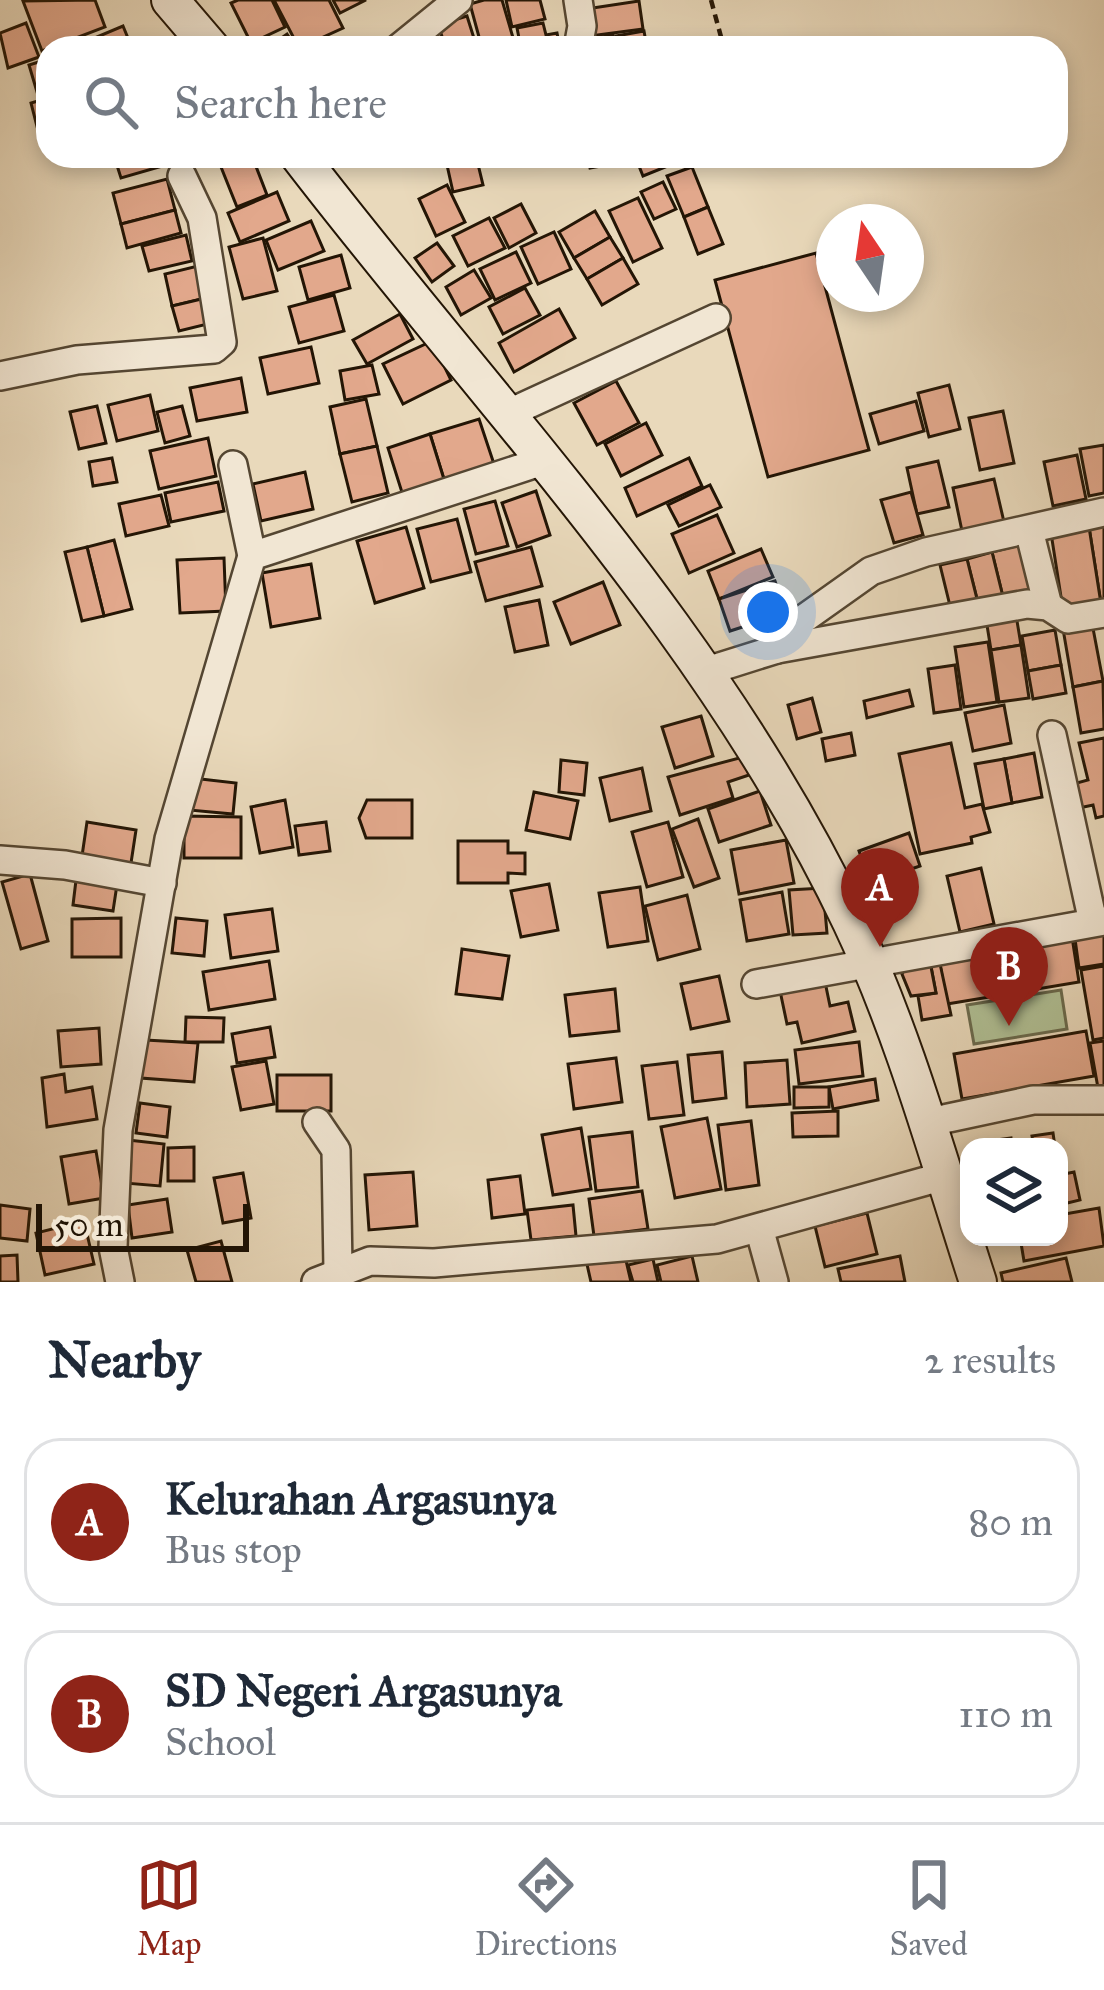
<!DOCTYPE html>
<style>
:root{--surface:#fff;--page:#f6f6f7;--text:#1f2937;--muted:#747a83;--line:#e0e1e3;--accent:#8f2418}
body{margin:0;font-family:"IM FELL Great Primer",serif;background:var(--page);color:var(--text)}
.controls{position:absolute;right:36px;bottom:36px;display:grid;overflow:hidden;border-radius:24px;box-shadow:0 6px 18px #0003}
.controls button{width:108px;height:108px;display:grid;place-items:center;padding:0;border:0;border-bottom:3px solid var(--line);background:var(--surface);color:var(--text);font:60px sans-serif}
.compass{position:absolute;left:816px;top:204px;width:108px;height:108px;border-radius:50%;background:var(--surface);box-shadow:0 6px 18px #0003;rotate:347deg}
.scale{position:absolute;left:36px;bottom:30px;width:213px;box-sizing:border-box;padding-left:12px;border:6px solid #231505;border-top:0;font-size:33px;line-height:42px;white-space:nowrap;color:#231505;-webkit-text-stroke:9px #f1e6d3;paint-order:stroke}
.you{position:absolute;left:768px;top:612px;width:42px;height:42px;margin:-30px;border:9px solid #fff;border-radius:50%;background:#1a73e8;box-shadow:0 0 0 18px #1a73e833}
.badge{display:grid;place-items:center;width:78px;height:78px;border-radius:50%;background:var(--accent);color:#fff;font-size:39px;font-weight:700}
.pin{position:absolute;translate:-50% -99px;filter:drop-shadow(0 3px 6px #0008)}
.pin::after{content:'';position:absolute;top:63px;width:42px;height:36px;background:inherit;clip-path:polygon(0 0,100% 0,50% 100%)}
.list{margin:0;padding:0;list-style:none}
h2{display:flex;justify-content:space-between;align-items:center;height:156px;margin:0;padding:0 48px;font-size:51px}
h2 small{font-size:39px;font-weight:400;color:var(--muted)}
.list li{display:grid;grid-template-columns:78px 1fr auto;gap:36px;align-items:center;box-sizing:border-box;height:168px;margin:0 24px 24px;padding:0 24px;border:3px solid var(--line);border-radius:36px}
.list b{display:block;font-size:45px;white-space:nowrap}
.list p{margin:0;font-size:39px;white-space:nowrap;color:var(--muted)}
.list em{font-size:39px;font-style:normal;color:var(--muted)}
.icon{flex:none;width:66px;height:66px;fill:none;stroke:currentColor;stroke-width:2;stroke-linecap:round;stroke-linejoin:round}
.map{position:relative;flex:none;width:1104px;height:1282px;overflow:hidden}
.search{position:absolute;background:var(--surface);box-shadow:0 6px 18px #0003;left:36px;right:36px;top:36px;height:132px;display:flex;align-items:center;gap:30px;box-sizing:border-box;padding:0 42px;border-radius:36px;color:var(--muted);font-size:45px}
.sheet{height:540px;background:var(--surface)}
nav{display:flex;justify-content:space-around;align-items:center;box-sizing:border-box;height:168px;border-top:3px solid var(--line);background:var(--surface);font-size:33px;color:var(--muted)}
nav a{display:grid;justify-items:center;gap:6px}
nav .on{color:var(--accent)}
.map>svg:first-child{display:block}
</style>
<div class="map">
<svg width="1104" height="1282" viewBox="0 0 1104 1282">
<rect width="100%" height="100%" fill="#e9d9bb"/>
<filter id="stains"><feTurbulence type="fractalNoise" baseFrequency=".00167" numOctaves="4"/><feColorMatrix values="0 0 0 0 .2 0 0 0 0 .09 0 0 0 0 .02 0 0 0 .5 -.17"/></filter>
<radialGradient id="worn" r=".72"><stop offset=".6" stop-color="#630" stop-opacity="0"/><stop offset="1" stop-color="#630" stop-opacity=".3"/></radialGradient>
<!-- green -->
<path fill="#b0c095" stroke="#6a6a4d" stroke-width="3" d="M 1061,990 L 1067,1029 L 974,1044 L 967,1005 Z"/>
<!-- building -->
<g fill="#e2a88c" stroke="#231505" stroke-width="3">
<path d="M 95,0 L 105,27 L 42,51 L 23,1 Z"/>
<path d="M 238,0 L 272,0 L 285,27 L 251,43 L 231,3 Z"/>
<path d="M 274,0 L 329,0 L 343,28 L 299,48 Z"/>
<path d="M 333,0 L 366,0 L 340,13 Z"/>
<path d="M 484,0 L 502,0 L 516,48 L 482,48 L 470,4 Z"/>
<path d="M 506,0 L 540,0 L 545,19 L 512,27 Z"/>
<path d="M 639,1 L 643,29 L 590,36 L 586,9 Z"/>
<path d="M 467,16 L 477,48 L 446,48 L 438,25 Z"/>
<path d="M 26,23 L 39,57 L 8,68 L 0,33 Z"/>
<path d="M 543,23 L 546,35 L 557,33 L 560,48 L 521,48 L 517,28 Z"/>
<path d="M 123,26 L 132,48 L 96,48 L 92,39 Z"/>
<path d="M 644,31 L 647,48 L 618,48 L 616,36 Z"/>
<path d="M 287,34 L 296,48 L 267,48 Z"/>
<path d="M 613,35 L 615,48 L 588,48 L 586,40 Z"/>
<path d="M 48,59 L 48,89 L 37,92 L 29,65 Z"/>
<path d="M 48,98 L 48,144 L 42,146 L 31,103 Z"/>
<path d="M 114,156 L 163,156 L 166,165 L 121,178 Z"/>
<path d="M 252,156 L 267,195 L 237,207 L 217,157 Z"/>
<path d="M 445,156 L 476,156 L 483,185 L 453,192 Z"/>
<path d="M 587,156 L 622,156 L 623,162 L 590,168 Z"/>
<path d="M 635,156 L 664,156 L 668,166 L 643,176 Z"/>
<path d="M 692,167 L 708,207 L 684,217 L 667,176 Z"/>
<path d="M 167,179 L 175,210 L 121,224 L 113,193 Z"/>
<path d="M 663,182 L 676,209 L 654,219 L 641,192 Z"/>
<path d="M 447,185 L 465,222 L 436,236 L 419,199 Z"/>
<path d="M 277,192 L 289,221 L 240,242 L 228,213 Z"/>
<path d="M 638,198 L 662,248 L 633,262 L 609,211 Z"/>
<path d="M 521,204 L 536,233 L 509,248 L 494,218 Z"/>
<path d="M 708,207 L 723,244 L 698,254 L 684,217 Z"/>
<path d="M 175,210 L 181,233 L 127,248 L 121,224 Z"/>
<path d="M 595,211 L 610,237 L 574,258 L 559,232 Z"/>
<path d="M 489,218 L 505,248 L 468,266 L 453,236 Z"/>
<path d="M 311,221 L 324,251 L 278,270 L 266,240 Z"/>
<path d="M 554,232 L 571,269 L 538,284 L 521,247 Z"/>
<path d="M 186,235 L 192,261 L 149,271 L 142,246 Z"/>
<path d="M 610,237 L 623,258 L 587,279 L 574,258 Z"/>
<path d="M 263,238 L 277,291 L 243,299 L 229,247 Z"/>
<path d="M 437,243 L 454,266 L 432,282 L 415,258 Z"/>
<path d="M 516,252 L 531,283 L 495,300 L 480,269 Z"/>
<path d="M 816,253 L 869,450 L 768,477 L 715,280 Z"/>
<path d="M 341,255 L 350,288 L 308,300 L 299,267 Z"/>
<path d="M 623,258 L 638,284 L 602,305 L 587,279 Z"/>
<path d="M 206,264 L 214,296 L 172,306 L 165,274 Z"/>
<path d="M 474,270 L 491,298 L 461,315 L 446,287 Z"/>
<path d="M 525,288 L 540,315 L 503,334 L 489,307 Z"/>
<path d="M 334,295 L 344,331 L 299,343 L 289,307 Z"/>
<path d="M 214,296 L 220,321 L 179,331 L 172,306 Z"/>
<path d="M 559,309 L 575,338 L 514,372 L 499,343 Z"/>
<path d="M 400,314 L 413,339 L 367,364 L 353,340 Z"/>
<path d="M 432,341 L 451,380 L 403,404 L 383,364 Z"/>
<path d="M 311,347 L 319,383 L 268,394 L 260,358 Z"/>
<path d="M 372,365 L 379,394 L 345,400 L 340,371 Z"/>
<path d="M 241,378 L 247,412 L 197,421 L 190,388 Z"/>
<path d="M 616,381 L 639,423 L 597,445 L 574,403 Z"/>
<path d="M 949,385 L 960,429 L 929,437 L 918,393 Z"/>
<path d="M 150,395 L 158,431 L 117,441 L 108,405 Z"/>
<path d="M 366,399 L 377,446 L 340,454 L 330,407 Z"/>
<path d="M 916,401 L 924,431 L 879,444 L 870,414 Z"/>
<path d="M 97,406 L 106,443 L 79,449 L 70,412 Z"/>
<path d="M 182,406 L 190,436 L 165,443 L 157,412 Z"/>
<path d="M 1003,411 L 1014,463 L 980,470 L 969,418 Z"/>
<path d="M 479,419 L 497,473 L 447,489 L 430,434 Z"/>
<path d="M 646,423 L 662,455 L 621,476 L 605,444 Z"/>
<path d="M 430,434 L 447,489 L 405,502 L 388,448 Z"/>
<path d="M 208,438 L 216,476 L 159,489 L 150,451 Z"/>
<path d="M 1104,445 L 1104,493 L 1089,496 L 1080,449 Z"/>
<path d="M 377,446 L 388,493 L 352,502 L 340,454 Z"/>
<path d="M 1077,455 L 1086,499 L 1053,506 L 1044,462 Z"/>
<path d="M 112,458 L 117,482 L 93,486 L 89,462 Z"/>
<path d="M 689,458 L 702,486 L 637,516 L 625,488 Z"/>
<path d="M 938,461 L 949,507 L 917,514 L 907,468 Z"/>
<path d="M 305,472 L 313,509 L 261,521 L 253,484 Z"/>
<path d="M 994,479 L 1004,522 L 962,531 L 953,488 Z"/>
<path d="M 218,482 L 224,511 L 171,522 L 165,493 Z"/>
<path d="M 710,485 L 721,507 L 679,526 L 668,505 Z"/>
<path d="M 536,491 L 550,535 L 517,547 L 502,503 Z"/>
<path d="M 911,492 L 923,535 L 894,543 L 881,500 Z"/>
<path d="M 161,495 L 169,526 L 126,536 L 119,504 Z"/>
<path d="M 495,501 L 508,546 L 476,554 L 464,509 Z"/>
<path d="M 717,515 L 734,553 L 689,573 L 672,534 Z"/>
<path d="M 457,519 L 471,572 L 431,582 L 417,529 Z"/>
<path d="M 1104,525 L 1104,610 L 1102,610 L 1089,527 Z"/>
<path d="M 406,527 L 424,588 L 375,603 L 357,541 Z"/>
<path d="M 1089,527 L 1102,610 L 1064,616 L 1051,533 Z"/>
<path d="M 114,540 L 132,609 L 104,616 L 87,547 Z"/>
<path d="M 1020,545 L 1032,594 L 1004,601 L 992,552 Z"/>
<path d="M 87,547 L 104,616 L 82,621 L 65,552 Z"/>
<path d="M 531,547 L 542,586 L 486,601 L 475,562 Z"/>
<path d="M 761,549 L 773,577 L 719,599 L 708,571 Z"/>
<path d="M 992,552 L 1004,601 L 979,607 L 967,559 Z"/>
<path d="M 224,558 L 226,611 L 180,613 L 177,560 Z"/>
<path d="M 967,559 L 979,607 L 952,614 L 940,565 Z"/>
<path d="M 311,564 L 320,618 L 271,627 L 262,573 Z"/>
<path d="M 775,581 L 786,613 L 730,631 L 719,599 Z"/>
<path d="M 603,582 L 620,625 L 571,644 L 554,602 Z"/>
<path d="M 539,600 L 548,645 L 515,652 L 505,607 Z"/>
<path d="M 1016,615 L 1021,645 L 991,650 L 986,619 Z"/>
<path d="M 1092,623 L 1103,681 L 1073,687 L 1063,629 Z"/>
<path d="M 1055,630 L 1061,665 L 1028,671 L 1022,636 Z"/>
<path d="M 988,642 L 997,702 L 964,707 L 955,647 Z"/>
<path d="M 1021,645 L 1029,698 L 999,702 L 991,650 Z"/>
<path d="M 955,665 L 961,709 L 934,713 L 928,669 Z"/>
<path d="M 1061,665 L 1066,693 L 1033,699 L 1028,671 Z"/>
<path d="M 1103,681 L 1104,729 L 1081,733 L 1073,687 Z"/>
<path d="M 909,690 L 913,706 L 867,718 L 864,701 Z"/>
<path d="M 812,698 L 821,732 L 797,739 L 788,705 Z"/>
<path d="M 1004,705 L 1011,743 L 973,751 L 965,713 Z"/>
<path d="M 701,716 L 713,756 L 675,768 L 662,727 Z"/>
<path d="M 851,733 L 855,755 L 826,761 L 822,739 Z"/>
<path d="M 1104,738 L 1104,816 L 1096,818 L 1093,805 L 1079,808 L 1073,784 L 1088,780 L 1079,743 Z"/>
<path d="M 951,743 L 965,808 L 982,804 L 990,832 L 971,837 L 972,843 L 920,854 L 899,754 Z"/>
<path d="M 1034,753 L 1042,797 L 1012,803 L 1004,759 Z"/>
<path d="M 743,757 L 749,775 L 728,782 L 733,798 L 680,815 L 668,777 Z"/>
<path d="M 1004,759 L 1012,803 L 984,809 L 975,764 Z"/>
<path d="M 561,760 L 587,763 L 584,795 L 559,792 Z"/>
<path d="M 642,768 L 651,811 L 610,821 L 600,778 Z"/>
<path d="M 192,778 L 236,783 L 233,814 L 189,810 Z"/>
<path d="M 760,791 L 771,825 L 719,842 L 708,809 Z"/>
<path d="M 534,792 L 578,801 L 570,839 L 526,830 Z"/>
<path d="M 285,800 L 293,847 L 260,853 L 251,807 Z"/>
<path d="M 367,800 L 412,800 L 412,838 L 366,838 L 359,818 Z"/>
<path d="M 184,816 L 241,817 L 241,858 L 184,858 Z"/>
<path d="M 698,819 L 719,878 L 694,887 L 672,829 Z"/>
<path d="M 87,822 L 136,830 L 131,863 L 82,856 Z"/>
<path d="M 326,822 L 330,851 L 299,855 L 295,826 Z"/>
<path d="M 668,822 L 683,877 L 647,887 L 632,832 Z"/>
<path d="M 909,833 L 920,866 L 870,883 L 859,851 Z"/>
<path d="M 786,840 L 794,883 L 739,894 L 731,850 Z"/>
<path d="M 458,841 L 508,841 L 508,853 L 525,853 L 525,874 L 508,873 L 508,883 L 458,883 Z"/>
<path d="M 981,868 L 994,924 L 960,932 L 947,876 Z"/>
<path d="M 77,872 L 118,878 L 113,911 L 73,905 Z"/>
<path d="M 30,874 L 48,941 L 21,949 L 2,882 Z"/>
<path d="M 549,884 L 558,930 L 521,937 L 511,891 Z"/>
<path d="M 640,887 L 648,941 L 608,947 L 599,893 Z"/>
<path d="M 823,888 L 827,933 L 793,935 L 789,890 Z"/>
<path d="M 782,892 L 789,934 L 747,941 L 740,900 Z"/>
<path d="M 687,895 L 700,949 L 658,960 L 645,906 Z"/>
<path d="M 272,909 L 278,951 L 231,958 L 225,915 Z"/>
<path d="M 121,918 L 121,957 L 72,957 L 72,919 Z"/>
<path d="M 176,918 L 207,921 L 204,956 L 172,953 Z"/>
<path d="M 1104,934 L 1104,964 L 1079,968 L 1075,939 Z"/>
<path d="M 1072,937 L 1079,982 L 947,1004 L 939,959 Z"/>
<path d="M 462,949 L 509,956 L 502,999 L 456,994 Z"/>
<path d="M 939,959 L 951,1015 L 922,1020 L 918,996 L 936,993 L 930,961 Z"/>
<path d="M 269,961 L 275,999 L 209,1010 L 203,972 Z"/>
<path d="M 930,962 L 936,993 L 911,996 L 902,974 L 906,967 Z"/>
<path d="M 1104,966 L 1104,1038 L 1093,1040 L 1081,970 Z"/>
<path d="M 719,976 L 729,1021 L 691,1029 L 681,984 Z"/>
<path d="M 824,977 L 830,1006 L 848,1002 L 855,1031 L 802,1043 L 797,1022 L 787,1024 L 779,986 Z"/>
<path d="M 615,989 L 619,1031 L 570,1036 L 565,995 Z"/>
<path d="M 186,1017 L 224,1018 L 223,1042 L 185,1042 Z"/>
<path d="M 270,1027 L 275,1057 L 237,1063 L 232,1034 Z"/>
<path d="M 99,1028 L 101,1064 L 61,1067 L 58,1031 Z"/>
<path d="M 1086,1031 L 1094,1076 L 962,1099 L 954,1054 Z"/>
<path d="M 145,1040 L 198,1043 L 194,1082 L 141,1078 Z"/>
<path d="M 1104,1041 L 1104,1087 L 1098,1088 L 1090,1043 Z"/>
<path d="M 859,1042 L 863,1076 L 799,1084 L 795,1050 Z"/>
<path d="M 722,1052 L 726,1098 L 693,1102 L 688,1055 Z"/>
<path d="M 616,1058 L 622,1102 L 574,1109 L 568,1064 Z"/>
<path d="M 787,1060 L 790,1104 L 747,1107 L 745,1063 Z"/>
<path d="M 266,1061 L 274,1104 L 241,1110 L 232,1067 Z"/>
<path d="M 677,1062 L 684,1115 L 649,1119 L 642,1066 Z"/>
<path d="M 64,1074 L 66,1092 L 92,1087 L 97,1119 L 47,1127 L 42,1078 Z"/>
<rect x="277" y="1075" width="54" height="36"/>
<path d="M 875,1079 L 878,1100 L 833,1109 L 829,1087 Z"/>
<path d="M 794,1087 L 829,1087 L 829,1107 L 794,1108 Z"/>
<path d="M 140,1103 L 170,1107 L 167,1137 L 136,1133 Z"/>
<path d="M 838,1111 L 838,1136 L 793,1137 L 792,1113 Z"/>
<path d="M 707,1118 L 721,1189 L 675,1198 L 661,1127 Z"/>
<path d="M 751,1121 L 759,1185 L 726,1190 L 718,1125 Z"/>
<path d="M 581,1128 L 591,1189 L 553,1195 L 542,1135 Z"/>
<path d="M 632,1132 L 638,1187 L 596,1191 L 589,1137 Z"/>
<path d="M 1053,1133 L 1055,1147 L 1034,1147 L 1032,1136 Z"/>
<path d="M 1011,1138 L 1012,1147 L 983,1147 L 982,1142 Z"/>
<path d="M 128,1140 L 164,1144 L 160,1186 L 124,1183 Z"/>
<path d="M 194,1147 L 194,1181 L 168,1181 L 168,1148 Z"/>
<path d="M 96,1151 L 104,1198 L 69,1204 L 61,1157 Z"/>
<path d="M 413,1172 L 417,1226 L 369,1230 L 365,1175 Z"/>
<path d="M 1074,1172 L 1080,1200 L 1059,1205 L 1059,1175 Z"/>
<path d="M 243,1173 L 251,1218 L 223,1223 L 214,1178 Z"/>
<path d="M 520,1176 L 525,1214 L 492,1218 L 488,1180 Z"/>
<path d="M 642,1191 L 648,1229 L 594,1236 L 589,1199 Z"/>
<path d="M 167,1199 L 172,1232 L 132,1238 L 128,1205 Z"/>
<path d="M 0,1205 L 30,1209 L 27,1241 L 0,1238 Z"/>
<path d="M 573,1205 L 576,1236 L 531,1240 L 527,1210 Z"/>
<path d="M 1099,1208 L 1104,1246 L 1024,1261 L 1020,1237 L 1059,1237 L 1059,1215 Z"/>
<path d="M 867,1213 L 877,1254 L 825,1267 L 815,1226 Z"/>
<path d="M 84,1221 L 94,1264 L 45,1275 L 36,1233 Z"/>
<path d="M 221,1241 L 232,1282 L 196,1282 L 187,1250 Z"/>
<path d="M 624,1252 L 631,1282 L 591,1282 L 586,1260 Z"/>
<path d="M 17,1255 L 18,1282 L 0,1282 L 0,1256 Z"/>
<path d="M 692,1256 L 698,1282 L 661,1282 L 657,1265 Z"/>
<path d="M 900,1256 L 905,1282 L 841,1282 L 838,1269 Z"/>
<path d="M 1066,1258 L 1072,1282 L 1003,1282 L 1001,1273 Z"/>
<path d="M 653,1259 L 658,1282 L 633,1282 L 628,1265 Z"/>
</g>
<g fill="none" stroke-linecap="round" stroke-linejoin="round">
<defs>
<g id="street">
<path d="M 399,48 L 458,0"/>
<path d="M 578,48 L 582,26 L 578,0"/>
<path d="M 0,376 L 77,360 L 214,349 L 222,342 L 202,218 L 182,176"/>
<path d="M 507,414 L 716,318"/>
<path d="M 233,465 L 252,556"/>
<path d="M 1029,530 L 1048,606"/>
<path d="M 777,649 L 1027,604 L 1048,606 L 1068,619 L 1104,613"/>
<path d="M 707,671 L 777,649 L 802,620 L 871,571 L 926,552 L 1104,512"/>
<path d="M 1052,735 L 1093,922"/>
<path d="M 0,860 L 65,865 L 162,883"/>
<path d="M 756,984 L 1104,921"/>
<path d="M 317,1122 L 336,1150 L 338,1270"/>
<path d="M 925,1123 L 1033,1100 L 1104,1100"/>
<path d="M 759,1228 L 774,1282"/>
<path d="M 120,1282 L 113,1247 L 118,1130 L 169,839 L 252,556 L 543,461"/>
<path d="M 316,1282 L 370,1261 L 434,1263 L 717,1239 L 944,1176"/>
</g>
<g id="secondary">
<path d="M 170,0 L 211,48"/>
<path d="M 299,156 C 490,405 715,635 851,922 C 905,1036 939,1162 978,1282"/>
</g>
</defs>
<!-- street casing -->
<use href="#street" stroke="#544632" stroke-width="32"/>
<!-- secondary casing -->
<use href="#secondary" stroke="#231505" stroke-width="40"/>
<!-- path -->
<path stroke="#231505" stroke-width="4.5" stroke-dasharray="9 6" stroke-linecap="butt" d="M 711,0 L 724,48"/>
<!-- street -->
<use href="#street" stroke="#f1e6d3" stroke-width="27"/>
<!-- secondary -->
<use href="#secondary" stroke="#f1e6d3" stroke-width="36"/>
</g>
<rect width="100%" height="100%" filter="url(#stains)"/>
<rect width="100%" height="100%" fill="url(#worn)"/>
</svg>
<div class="controls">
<button><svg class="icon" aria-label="layers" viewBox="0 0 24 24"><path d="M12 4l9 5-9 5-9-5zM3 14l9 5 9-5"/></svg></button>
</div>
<svg class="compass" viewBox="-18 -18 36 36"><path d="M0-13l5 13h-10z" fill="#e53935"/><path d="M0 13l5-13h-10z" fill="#747a83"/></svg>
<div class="scale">50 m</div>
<div class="you"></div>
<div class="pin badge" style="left:880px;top:947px">A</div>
<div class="pin badge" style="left:1009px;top:1026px">B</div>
<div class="search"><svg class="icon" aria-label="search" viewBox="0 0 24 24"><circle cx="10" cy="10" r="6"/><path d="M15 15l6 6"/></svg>Search here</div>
</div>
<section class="sheet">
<h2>Nearby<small>2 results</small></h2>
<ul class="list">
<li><span class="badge">A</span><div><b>Kelurahan Argasunya</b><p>Bus stop</p></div><em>80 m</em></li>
<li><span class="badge">B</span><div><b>SD Negeri Argasunya</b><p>School</p></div><em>110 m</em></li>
</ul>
</section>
<nav>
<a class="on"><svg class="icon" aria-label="map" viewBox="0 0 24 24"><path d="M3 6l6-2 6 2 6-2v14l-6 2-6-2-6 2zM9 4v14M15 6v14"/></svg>Map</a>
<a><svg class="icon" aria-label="directions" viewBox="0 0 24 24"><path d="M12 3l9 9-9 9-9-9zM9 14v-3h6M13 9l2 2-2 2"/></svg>Directions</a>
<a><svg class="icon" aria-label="saved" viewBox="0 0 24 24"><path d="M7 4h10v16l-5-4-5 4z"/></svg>Saved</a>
</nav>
